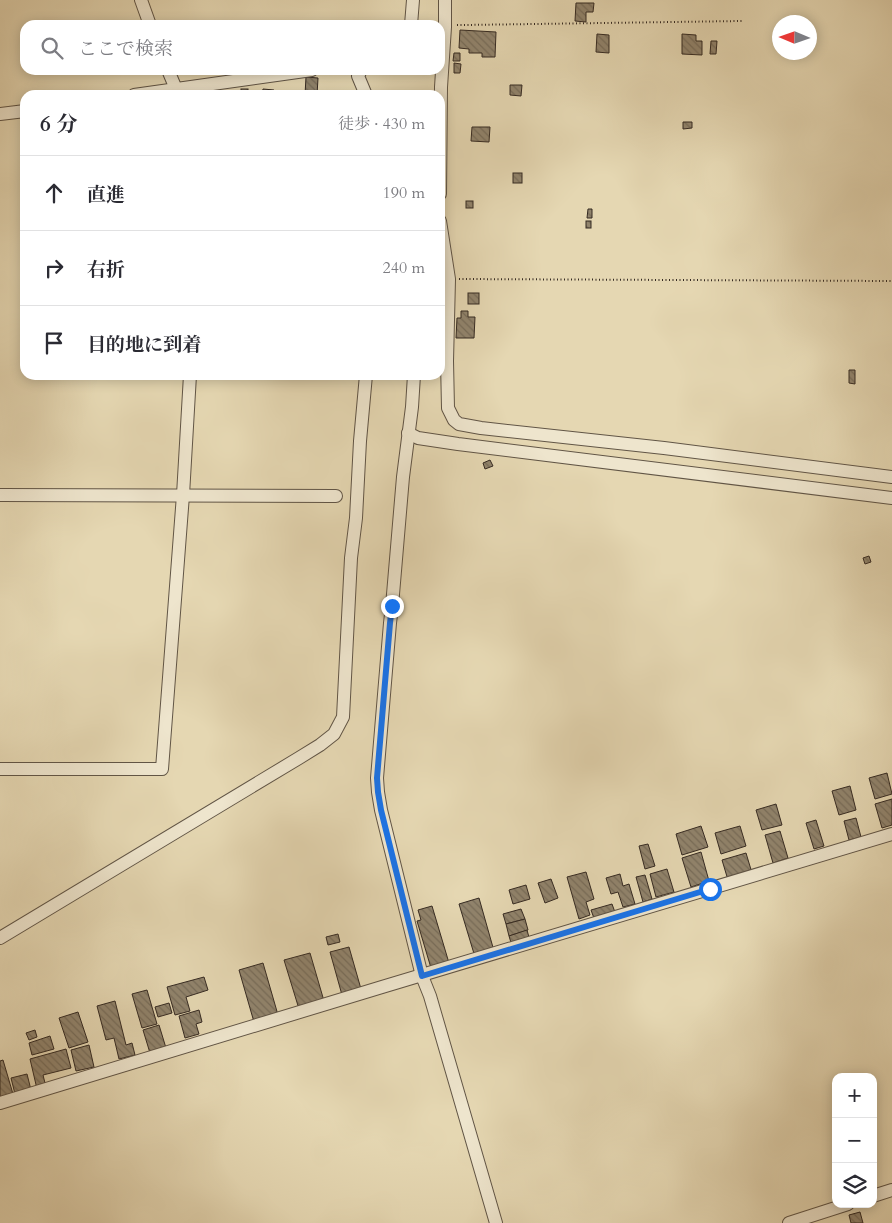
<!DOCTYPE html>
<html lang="ja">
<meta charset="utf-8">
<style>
:root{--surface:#fff;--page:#f2f2f3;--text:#2b2b33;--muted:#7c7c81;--line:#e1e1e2}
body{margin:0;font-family:Cardo,"Noto Serif JP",serif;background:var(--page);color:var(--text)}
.controls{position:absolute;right:15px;bottom:15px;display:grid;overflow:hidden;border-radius:10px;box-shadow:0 2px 12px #0003}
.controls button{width:45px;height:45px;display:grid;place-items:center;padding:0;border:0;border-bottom:1px solid var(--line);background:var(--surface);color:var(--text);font:25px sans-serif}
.compass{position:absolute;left:772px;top:15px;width:45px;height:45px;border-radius:50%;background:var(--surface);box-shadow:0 2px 12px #0003;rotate:272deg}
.stop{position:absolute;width:15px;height:15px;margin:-11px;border:4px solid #1a73e8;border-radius:50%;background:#fff}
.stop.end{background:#1a73e8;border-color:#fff;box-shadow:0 1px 5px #0008}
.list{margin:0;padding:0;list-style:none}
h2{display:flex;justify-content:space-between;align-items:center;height:65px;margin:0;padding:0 20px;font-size:21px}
h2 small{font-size:16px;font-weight:400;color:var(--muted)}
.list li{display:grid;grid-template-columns:32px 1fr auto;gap:15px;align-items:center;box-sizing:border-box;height:75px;padding:0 20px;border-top:1px solid var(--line)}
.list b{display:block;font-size:19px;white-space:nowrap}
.list em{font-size:16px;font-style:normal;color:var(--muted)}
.icon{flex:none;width:28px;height:28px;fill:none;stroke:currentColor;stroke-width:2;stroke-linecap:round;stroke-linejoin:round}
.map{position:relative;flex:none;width:892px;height:1223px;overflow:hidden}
.search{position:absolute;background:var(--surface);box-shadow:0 2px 12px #0003;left:20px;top:20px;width:425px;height:55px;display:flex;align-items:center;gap:12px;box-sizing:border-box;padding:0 18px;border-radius:15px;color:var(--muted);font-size:19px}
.panel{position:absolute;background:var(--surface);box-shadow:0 2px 12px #0003;left:20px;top:90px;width:425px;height:290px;border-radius:15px}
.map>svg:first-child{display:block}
</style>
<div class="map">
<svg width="892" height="1223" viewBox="0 0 892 1223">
<defs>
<pattern id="building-back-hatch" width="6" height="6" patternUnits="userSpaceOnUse" patternTransform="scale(1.25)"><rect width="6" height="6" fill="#91846d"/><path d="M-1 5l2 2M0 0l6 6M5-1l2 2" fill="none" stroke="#776c59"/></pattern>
</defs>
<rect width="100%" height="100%" fill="#e5d7b2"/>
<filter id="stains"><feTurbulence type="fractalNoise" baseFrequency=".004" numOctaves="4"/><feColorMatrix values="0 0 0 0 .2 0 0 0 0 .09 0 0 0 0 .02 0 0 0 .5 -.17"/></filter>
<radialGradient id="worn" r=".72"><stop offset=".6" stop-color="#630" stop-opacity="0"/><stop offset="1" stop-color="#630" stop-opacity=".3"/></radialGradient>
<!-- building -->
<g fill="url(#building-back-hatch)" stroke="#352a22">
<path d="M 576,3 L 594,3 L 593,12 L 586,12 L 586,22 L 575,21 Z"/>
<path d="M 460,30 L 496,32 L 495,57 L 482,57 L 482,53 L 469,53 L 469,49 L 459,48 Z"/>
<path d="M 597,34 L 609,35 L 609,53 L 596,52 Z"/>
<path d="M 682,34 L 696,35 L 696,41 L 702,41 L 702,55 L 682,54 Z"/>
<path d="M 711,41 L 717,41 L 716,54 L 710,54 Z"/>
<path d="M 454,53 L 460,53 L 460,61 L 453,61 Z"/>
<path d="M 454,63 L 461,64 L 460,73 L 454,73 Z"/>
<path d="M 306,77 L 318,78 L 317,95 L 305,95 Z"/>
<path d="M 510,85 L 522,85 L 521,96 L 510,95 Z"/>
<rect x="241" y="89" width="7" height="6"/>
<path d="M 263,89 L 274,90 L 274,95 L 262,95 Z"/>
<path d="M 219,91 L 230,92 L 230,95 L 218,95 Z"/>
<rect x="285" y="92" width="13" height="3"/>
<path d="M 683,122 L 692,122 L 692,128 L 683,129 Z"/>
<path d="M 472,127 L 490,127 L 489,142 L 471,141 Z"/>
<rect x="513" y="173" width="9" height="10"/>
<rect x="466" y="201" width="7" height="7"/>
<path d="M 588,209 L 592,209 L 592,218 L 587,218 Z"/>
<rect x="586" y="221" width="5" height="7"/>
<rect x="468" y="293" width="11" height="11"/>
<path d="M 461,311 L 468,311 L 468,317 L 475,317 L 474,338 L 456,338 L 457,318 L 461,318 Z"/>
<path d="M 849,370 L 855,370 L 855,384 L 849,383 Z"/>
<path d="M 490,460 L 493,466 L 485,469 L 483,463 Z"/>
<path d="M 869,556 L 871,562 L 865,564 L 863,558 Z"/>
<path d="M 887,773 L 892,794 L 875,799 L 869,778 Z"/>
<path d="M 850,786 L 856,810 L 839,815 L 832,791 Z"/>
<path d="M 892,799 L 892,825 L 882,828 L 875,804 Z"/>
<path d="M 776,804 L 782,825 L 762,830 L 756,810 Z"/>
<path d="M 856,818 L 861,837 L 849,840 L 844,821 Z"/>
<path d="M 816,820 L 824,846 L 814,849 L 806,823 Z"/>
<path d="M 701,826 L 708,847 L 682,855 L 676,834 Z"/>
<path d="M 740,826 L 746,846 L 721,854 L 715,833 Z"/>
<path d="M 780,831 L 788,858 L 773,863 L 765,835 Z"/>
<path d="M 648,844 L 655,866 L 645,869 L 639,846 Z"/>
<path d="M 701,852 L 709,881 L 691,887 L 682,858 Z"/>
<path d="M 746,853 L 752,873 L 728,880 L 722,860 Z"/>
<path d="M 667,869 L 674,892 L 656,897 L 650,874 Z"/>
<path d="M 586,872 L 594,899 L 586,902 L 590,915 L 579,919 L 567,877 Z"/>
<path d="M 620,874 L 623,886 L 629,884 L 635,904 L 623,907 L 618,892 L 611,894 L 606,878 Z"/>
<path d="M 645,875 L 652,899 L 643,902 L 636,877 Z"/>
<path d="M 551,879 L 558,898 L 545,903 L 538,883 Z"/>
<path d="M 526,885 L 530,899 L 513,904 L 509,890 Z"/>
<path d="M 479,898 L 494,951 L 475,957 L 459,904 Z"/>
<path d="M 612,904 L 616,915 L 595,921 L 591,910 Z"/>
<path d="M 432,906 L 449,963 L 431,968 L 417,921 L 421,920 L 418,910 Z"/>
<path d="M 521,909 L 525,919 L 506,924 L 503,914 Z"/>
<path d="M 525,919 L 528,930 L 509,936 L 506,924 Z"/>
<path d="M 527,930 L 530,941 L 512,946 L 509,936 Z"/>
<path d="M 338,934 L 340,942 L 328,945 L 326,937 Z"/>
<path d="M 349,947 L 361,989 L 342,995 L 330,952 Z"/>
<path d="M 310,953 L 324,1001 L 299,1009 L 284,960 Z"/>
<path d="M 263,963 L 278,1015 L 254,1022 L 239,970 Z"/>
<path d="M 204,977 L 208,990 L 186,997 L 190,1011 L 175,1015 L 167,987 Z"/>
<path d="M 147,990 L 157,1024 L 142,1028 L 132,994 Z"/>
<path d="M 115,1001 L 126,1045 L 132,1043 L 135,1055 L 119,1059 L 114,1038 L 106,1040 L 97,1006 Z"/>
<path d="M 169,1003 L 172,1013 L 158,1017 L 155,1007 Z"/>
<path d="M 199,1010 L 202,1022 L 196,1024 L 199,1034 L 185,1038 L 179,1016 Z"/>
<path d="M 78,1012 L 88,1042 L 69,1048 L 59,1018 Z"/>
<path d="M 159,1025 L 166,1048 L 150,1053 L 143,1030 Z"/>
<path d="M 35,1030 L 37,1037 L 29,1040 L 26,1033 Z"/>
<path d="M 50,1036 L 54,1049 L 32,1055 L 29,1043 Z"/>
<path d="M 89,1045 L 94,1067 L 76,1071 L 71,1050 Z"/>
<path d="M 66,1049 L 71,1068 L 43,1075 L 46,1087 L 37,1089 L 30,1059 Z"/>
<path d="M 3,1060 L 13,1094 L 0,1098 L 0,1061 Z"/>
<path d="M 27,1074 L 31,1090 L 15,1094 L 11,1078 Z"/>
<path d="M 860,1212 L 863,1223 L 851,1223 L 849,1215 Z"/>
</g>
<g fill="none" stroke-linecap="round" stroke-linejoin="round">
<defs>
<g id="minor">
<path d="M 141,0 L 150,25"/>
<path d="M 411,25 L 413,0"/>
<path d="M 168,70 L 176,89"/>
<path d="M 361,70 L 358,76 L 366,95"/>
<path d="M 134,95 L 312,70"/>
<path d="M 0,114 L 25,111"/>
<path d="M 440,194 L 441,87 L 445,27 L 445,0"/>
<path d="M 440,221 L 449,279 L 447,361 L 448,408 L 454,420 L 459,424 L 481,428 L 664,448 L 892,477"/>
<path d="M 414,375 L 412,407 L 403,477 L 392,606 L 390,623 L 377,778 L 378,792 L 381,810 L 422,976 L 430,996 L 496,1223"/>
<path d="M 408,433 L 418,438 L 458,444 L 892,498"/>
<path d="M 0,495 L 336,496"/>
<path d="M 0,769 L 162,769 L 183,495 L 190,375"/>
<path d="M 0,938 L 299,758 L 320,745 L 334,734 L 343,717 L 351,558 L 356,518 L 360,441 L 366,375"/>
<path d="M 0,1103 L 382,987 L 892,834"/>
<path d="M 873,1196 L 892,1190"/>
<path d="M 789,1223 L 848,1204"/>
</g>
</defs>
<!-- minor casing -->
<use href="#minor" stroke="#615546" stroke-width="14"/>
<!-- path -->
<g stroke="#352a22" stroke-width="2" stroke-dasharray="1 2.5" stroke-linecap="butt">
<path d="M 457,25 L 464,25 L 742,21"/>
<path d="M 459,279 L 892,281"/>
</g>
<!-- minor -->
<use href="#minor" stroke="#eee5cd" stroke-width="12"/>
</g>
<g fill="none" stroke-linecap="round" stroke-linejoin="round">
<!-- route -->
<path stroke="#1a73e8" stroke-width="6" d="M 392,606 L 390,623 L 377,778 L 378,792 L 381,810 L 422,976 L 710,889"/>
</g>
<rect width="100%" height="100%" filter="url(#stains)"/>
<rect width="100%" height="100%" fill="url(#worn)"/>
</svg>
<div class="controls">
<button>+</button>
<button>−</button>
<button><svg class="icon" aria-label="layers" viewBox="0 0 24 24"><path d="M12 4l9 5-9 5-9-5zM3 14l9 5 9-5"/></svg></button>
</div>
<svg class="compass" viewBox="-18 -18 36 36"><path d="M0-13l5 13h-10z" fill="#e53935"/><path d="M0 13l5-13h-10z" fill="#7c7c81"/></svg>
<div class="stop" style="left:710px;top:889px"></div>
<div class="stop end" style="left:392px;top:606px"></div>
<div class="search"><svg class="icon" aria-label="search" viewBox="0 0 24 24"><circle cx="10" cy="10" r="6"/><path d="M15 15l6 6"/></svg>ここで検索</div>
<section class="panel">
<h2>6 分<small>徒歩 · 430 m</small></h2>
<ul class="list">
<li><svg class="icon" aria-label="ahead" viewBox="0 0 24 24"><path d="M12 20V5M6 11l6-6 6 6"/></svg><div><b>直進</b></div><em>190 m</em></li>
<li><svg class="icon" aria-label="right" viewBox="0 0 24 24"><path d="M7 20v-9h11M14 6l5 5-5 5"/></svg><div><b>右折</b></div><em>240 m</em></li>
<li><svg class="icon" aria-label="arrive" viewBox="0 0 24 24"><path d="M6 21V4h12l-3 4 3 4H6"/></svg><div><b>目的地に到着</b></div></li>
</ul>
</section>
</div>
